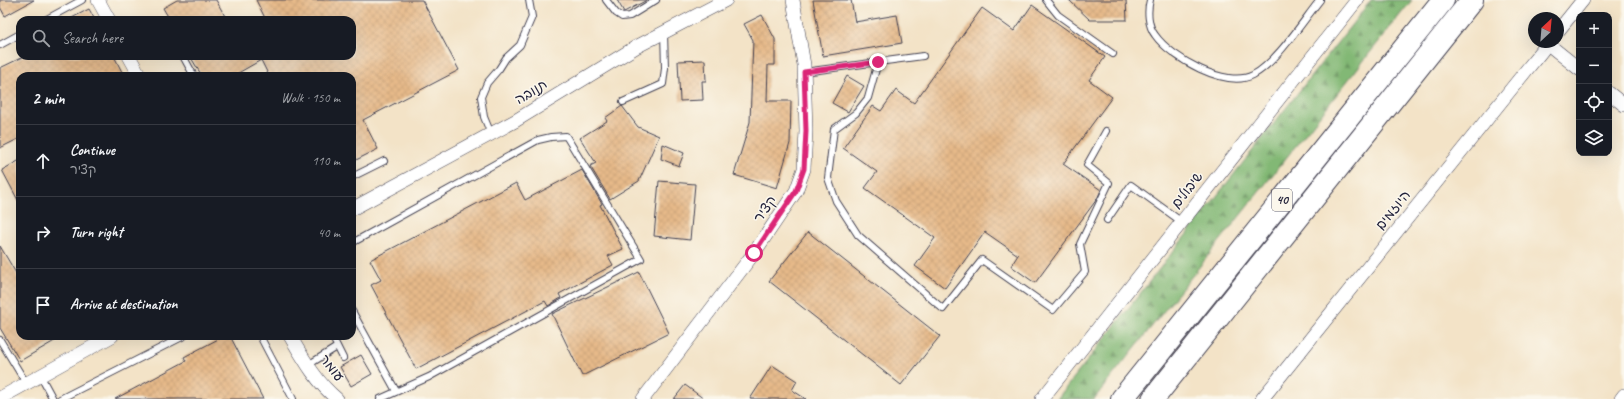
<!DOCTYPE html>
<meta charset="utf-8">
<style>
:root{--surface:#171b24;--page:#20242c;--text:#f1f3f6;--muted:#9ea1a6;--line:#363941}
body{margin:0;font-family:Caveat,"Playpen Sans Hebrew",sans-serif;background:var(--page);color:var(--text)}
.controls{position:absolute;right:12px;top:12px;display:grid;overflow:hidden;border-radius:8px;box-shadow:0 4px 16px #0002}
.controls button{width:36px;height:36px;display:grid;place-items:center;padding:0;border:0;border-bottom:1px solid var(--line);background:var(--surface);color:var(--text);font:20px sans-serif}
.compass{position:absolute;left:1528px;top:12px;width:36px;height:36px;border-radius:50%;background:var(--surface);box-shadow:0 4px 16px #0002;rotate:26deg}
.stop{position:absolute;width:12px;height:12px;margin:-9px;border:3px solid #db2777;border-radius:50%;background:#fff}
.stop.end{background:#db2777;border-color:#fff;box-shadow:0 1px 4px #0008}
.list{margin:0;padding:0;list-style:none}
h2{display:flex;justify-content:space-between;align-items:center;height:52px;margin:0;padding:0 16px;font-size:17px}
h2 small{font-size:13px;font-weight:400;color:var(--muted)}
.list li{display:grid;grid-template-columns:26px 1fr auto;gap:12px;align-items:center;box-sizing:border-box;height:72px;padding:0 16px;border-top:1px solid var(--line)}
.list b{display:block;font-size:15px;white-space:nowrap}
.list p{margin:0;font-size:13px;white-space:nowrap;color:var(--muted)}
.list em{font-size:13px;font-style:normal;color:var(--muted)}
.icon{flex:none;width:22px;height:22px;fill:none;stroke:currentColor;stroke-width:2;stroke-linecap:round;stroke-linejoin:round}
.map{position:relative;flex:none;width:1624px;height:399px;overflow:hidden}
.search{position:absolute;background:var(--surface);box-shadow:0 4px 16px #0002;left:16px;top:16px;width:340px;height:44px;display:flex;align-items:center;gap:10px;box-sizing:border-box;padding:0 14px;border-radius:12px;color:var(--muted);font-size:15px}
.panel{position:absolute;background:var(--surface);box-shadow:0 4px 16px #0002;left:16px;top:72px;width:340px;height:268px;border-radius:12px}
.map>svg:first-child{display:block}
</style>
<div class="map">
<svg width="1624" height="399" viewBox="0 0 1624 399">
<defs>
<pattern id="forest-firs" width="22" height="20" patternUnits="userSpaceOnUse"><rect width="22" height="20" fill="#82b874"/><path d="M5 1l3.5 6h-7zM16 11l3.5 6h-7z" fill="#6a9560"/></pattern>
<pattern id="building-cross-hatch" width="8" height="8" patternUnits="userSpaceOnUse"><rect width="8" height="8" fill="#e6b989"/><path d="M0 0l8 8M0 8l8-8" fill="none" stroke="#c59f77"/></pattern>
</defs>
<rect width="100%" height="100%" fill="#fbf7ec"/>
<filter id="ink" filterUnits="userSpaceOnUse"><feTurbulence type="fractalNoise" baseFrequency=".025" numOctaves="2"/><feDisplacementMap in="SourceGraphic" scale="8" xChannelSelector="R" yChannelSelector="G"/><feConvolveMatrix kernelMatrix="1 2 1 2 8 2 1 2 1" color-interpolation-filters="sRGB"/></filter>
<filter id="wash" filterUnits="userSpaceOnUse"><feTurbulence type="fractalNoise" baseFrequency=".012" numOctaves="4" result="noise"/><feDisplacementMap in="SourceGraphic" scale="16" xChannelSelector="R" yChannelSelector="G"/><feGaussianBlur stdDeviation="0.9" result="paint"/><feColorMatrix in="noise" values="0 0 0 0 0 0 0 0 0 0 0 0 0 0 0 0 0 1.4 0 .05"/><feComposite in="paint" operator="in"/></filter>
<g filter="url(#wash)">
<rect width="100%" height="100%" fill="#f3e3c7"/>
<!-- forest -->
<path fill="url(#forest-firs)" stroke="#526d58" d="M 1371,0 L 1412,0 L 1094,399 L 1057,399 Z"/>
<g id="blocks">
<!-- building -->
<g fill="url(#building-cross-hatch)">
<path d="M 0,0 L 34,0 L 5,16 L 0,7 Z"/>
<path d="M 177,0 L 216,0 L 227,20 L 170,20 L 163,8 Z"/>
<path d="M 256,0 L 422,0 L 459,70 L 363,120 L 378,149 L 352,162 L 352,76 L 269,76 L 261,60 L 233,76 L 202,76 L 190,56 L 352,56 L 352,20 L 266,20 Z"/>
<path d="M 617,0 L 647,0 L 624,12 Z"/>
<path d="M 813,0 L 851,0 L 855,22 L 897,15 L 902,43 L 823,56 Z"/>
<path d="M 1069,0 L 1126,0 L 1127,20 L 1090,20 Z"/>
<path d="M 1032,5 L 1105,57 L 1089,80 L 1112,97 L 1063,164 L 1101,190 L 1097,199 L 1035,283 L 1011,266 L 1018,255 L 985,232 L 945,288 L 915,266 L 935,238 L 865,188 L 877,172 L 843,148 L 873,106 L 881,111 L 896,90 L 914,103 L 982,8 L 1014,31 Z"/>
<path d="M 89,9 L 95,20 L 68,20 Z"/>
<path d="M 762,15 L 775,39 L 775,65 L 768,65 L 767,101 L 791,101 L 790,143 L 777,188 L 734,175 L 750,122 L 753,40 L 744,24 Z"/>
<path d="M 25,56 L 114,56 L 124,76 L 20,76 L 20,138 L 0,148 L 0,68 Z"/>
<path d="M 705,60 L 706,81 L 702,81 L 703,100 L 680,101 L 678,61 Z"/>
<path d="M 847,76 L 864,86 L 848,112 L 832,103 Z"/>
<path d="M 622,106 L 638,127 L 659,136 L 639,181 L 610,199 L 590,166 L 596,163 L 580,138 L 607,121 L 605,118 Z"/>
<path d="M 663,144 L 684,153 L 679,166 L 661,159 Z"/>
<path d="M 20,160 L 20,204 L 2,170 Z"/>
<path d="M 582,170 L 602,204 L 600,205 L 623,249 L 608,256 L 613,265 L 559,294 L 561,298 L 548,306 L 545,301 L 416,369 L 371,285 L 381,280 L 370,260 L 516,183 L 525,200 Z"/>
<path d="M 659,181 L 695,184 L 690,240 L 654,236 Z"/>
<path d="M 808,232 L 940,336 L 901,385 L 769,281 Z"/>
<path d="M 0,246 L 20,280 L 20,336 L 63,336 L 20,361 L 0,328 Z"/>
<path d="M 639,272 L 669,333 L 582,376 L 552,314 Z"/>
<path d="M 224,336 L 230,336 L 263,399 L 115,399 L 186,361 L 184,357 Z"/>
<path d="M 361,355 L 372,374 L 351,386 L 340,367 Z"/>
<path d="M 772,365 L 797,381 L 792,390 L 806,399 L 750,399 Z"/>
<path d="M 685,385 L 704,399 L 674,399 Z"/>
</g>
</g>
</g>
<g filter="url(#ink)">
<use href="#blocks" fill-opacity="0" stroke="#413f50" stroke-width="1"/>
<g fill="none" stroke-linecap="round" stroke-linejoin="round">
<defs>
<g id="lane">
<path d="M 606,0 L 616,13 L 622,17 L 630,16 L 656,0"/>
<path d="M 1046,0 L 1058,15 L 1113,54"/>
<path d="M 1150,0 C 1147,11 1148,26 1155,35 C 1171,58 1226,89 1253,75 C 1276,63 1303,21 1320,0"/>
<path d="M 45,20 L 82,0"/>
<path d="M 0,45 L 20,34"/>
<path d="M 183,56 L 194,76"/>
<path d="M 878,62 L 868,98 L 856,113 L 834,129 L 828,178 L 836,201 L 858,235 L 943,309 L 982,260 L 1053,310 L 1085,272 L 1080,244 L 1109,183 L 1087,165 L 1106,131"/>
<path d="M 804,72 L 923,56"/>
<path d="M 623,102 L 663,84 L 665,68 L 664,32"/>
<path d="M 491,134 L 484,117 L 481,97 L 487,83 L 499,69 L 506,58 L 520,45 L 532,17 L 529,0"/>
<path d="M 352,177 L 384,161"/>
<path d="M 1107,220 L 1131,185 L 1182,222"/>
<path d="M 352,243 L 538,140 L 551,137 L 566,136 L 641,259 L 429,377 L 380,399"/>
<path d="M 352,311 L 396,391"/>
<path d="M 260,336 L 293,399"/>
<path d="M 332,336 L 343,358"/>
<path d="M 0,340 L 26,383"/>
<path d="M 308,365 L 337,347"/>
<path d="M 40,375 L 53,399"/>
<path d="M 60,399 L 184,336"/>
</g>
<g id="street">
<path d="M 98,0 L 109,20"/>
<path d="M 1558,31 L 1583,0"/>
<path d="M 1548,44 L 1579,69"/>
<path d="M 129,56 L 140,76"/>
<path d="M 1609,93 L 1624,105"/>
<path d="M 352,209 L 515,121 L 636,47 L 726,0"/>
<path d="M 290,336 C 303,358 317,383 337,399"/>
<path d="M 0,398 L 112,336"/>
<path d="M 643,399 L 754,253 L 796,191 L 804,169 L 806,131 L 804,65 L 793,0"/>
<path d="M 1042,399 L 1357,0"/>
<path d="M 1262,399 L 1549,42"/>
<path d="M 1621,399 L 1624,395"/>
</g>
<g id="highway">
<path d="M 1122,399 L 1443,0"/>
<path d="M 1153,399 L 1472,0"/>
</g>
</defs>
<!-- lane casing -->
<use href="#lane" stroke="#413f50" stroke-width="8"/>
<!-- street casing -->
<use href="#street" stroke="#413f50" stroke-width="14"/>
<!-- highway casing -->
<use href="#highway" stroke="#413f50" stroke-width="24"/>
<!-- lane -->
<use href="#lane" stroke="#fff" stroke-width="6"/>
<!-- street -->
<use href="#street" stroke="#fff" stroke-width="13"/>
<!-- highway -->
<use href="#highway" stroke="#fff" stroke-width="22"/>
</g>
</g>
<g fill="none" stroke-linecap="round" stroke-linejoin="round" filter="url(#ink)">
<!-- route -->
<path stroke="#db2777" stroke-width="5" d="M 754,253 L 796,191 L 804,169 L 806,131 L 804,72 L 878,62"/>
</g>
<g text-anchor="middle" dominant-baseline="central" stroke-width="3" stroke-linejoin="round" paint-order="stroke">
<!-- shield labels -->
<rect fill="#fbf7ec" stroke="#636270" stroke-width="1" x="1272" y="189" width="20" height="22" rx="3"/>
<g font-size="13" font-weight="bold" fill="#22223b">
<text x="1282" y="200">40</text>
</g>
<!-- street labels -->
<g font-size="14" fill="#22223b" stroke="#fbf7ec">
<text transform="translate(531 92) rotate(-31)">תנובה</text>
<text transform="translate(1187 190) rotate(-52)">שיבולים</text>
<text transform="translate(765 209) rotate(-55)">קציר</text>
<text transform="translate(1393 210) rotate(-51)">היוזמים</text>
<text transform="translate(332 368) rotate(52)">עומר</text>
</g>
</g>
</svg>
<div class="controls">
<button>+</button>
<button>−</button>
<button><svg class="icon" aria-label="locate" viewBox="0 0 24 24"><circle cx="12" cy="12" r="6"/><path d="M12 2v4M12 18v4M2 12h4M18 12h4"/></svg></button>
<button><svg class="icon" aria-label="layers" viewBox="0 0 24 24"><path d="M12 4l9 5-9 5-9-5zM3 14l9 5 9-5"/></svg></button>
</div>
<svg class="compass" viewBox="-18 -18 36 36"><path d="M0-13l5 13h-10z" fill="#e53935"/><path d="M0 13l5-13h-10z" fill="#9ea1a6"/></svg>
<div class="stop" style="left:754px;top:253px"></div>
<div class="stop end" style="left:878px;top:62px"></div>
<div class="search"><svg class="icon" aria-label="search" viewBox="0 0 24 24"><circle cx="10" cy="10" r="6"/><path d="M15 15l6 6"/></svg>Search here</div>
<section class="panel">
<h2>2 min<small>Walk · 150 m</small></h2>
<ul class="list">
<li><svg class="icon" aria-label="ahead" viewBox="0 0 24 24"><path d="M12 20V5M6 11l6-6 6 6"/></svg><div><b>Continue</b><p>קציר</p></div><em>110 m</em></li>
<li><svg class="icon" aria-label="right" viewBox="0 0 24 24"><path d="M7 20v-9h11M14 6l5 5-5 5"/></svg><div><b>Turn right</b></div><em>40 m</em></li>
<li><svg class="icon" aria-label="arrive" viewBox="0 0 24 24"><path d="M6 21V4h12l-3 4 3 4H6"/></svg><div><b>Arrive at destination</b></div></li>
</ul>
</section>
</div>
